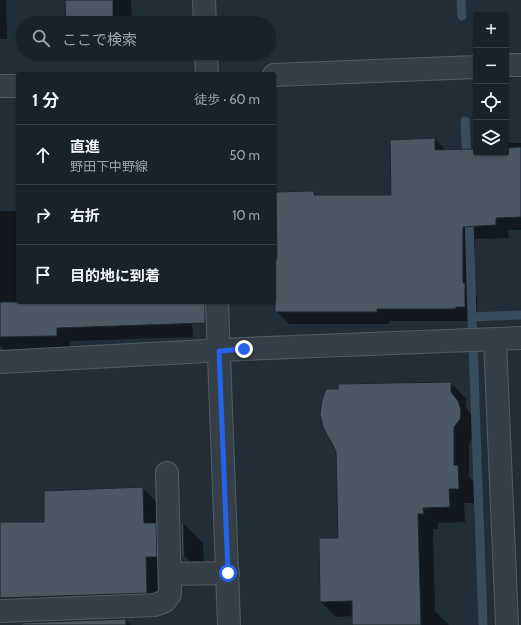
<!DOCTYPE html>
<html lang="ja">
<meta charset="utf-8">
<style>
:root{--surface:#1a2229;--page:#232a31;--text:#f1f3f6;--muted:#9fa4a8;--line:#383f46}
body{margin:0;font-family:Cabin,"Noto Sans JP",sans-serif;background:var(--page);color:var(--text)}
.controls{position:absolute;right:12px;top:12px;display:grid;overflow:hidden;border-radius:4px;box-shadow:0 1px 3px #0004}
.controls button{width:36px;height:36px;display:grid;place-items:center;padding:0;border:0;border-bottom:1px solid var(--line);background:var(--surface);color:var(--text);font:20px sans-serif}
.stop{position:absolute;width:12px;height:12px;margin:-9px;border:3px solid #2563eb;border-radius:50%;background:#fff}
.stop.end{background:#2563eb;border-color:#fff;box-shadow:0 1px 4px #0008}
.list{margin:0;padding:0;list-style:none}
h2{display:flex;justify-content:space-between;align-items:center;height:52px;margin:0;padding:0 16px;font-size:17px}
h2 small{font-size:13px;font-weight:400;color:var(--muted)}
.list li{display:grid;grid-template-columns:26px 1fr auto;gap:12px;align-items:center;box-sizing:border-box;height:60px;padding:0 16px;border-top:1px solid var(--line)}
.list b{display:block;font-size:15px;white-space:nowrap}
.list p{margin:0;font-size:13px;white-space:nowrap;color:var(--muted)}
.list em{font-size:13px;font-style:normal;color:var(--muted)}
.icon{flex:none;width:22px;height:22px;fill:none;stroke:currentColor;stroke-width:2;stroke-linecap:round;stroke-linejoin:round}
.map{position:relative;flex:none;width:521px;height:625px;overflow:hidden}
.search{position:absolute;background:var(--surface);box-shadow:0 1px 3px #0004;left:16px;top:16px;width:260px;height:44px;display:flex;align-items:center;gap:10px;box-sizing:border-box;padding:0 14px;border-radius:22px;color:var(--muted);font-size:15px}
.panel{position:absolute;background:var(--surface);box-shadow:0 1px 3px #0004;left:16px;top:72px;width:260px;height:232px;border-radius:4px}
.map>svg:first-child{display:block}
</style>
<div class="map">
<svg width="521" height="625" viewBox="0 0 521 625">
<rect width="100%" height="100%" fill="#222e37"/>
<!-- shadow -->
<g fill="#0007">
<path d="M 0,0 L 6,0 L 7,39 L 0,39 Z"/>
<path d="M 66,0 L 131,0 L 132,22 L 125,23 L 67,23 Z"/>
<path d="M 435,139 L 446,151 L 476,150 L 476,153 L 506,153 L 506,143 L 521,143 L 521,230 L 508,230 L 509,238 L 475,239 L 475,295 L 477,297 L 477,319 L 468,319 L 468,321 L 389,321 L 389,324 L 289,324 L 276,311 L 278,260 L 313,192 L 317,196 L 392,196 Z"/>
<path d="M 0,211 L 18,211 L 18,302 L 184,302 L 191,309 L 193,337 L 70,341 L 71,349 L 6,351 L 0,346 Z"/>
<path d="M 450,383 L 466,398 L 466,408 L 473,417 L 476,425 L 475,434 L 469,443 L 469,477 L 473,481 L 474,503 L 464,503 L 465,522 L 438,523 L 438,529 L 433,529 L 435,611 L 449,625 L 353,625 L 353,616 L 336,617 L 321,602 L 339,539 Z"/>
<path d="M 142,488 L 163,508 L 167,613 L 20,618 L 12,622 L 0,611 L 0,523 L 45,523 Z"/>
<path d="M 183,523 L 203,543 L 204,575 L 183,555 Z"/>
<path d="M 126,620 L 131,625 L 22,625 Z"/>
</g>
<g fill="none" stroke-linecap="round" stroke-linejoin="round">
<!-- stream -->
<g stroke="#374c5d" stroke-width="9">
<path d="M 461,0 L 462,16"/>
<path d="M 465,121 L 467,161"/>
<path d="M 469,216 L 472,317"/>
<path d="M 483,625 L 472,317 L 521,315"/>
</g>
</g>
<!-- building -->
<g fill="#4b5863" stroke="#1d262f">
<path d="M 65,0 L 113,0 L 113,23 L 66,23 Z"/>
<path d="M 435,138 L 435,150 L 476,149 L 476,153 L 506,153 L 506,148 L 521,147 L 521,217 L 496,218 L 496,225 L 463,227 L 463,283 L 465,283 L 465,307 L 456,307 L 456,309 L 377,309 L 377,312 L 275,312 L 275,259 L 277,259 L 276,192 L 314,191 L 314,195 L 391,195 L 390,140 Z"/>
<path d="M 0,302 L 205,302 L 205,323 L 57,328 L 57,336 L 0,337 Z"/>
<path d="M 451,382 L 451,392 L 458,401 L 461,410 L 460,419 L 454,427 L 454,465 L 458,465 L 459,489 L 449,489 L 450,507 L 423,508 L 424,514 L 418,514 L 421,625 L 352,625 L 352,601 L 320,602 L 319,538 L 338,538 L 336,451 L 323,427 L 320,414 L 322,400 L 326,389 L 338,389 L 338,384 Z"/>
<path d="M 143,487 L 144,523 L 156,523 L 157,557 L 146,557 L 147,593 L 0,598 L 0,522 L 44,522 L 44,491 Z"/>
<path d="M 181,522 L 183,522 L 184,556 L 182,556 Z"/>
<path d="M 126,619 L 126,625 L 21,625 L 21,623 Z"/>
</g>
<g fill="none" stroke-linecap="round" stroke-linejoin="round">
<defs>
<g id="minor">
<path d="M 204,0 L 205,23"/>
<path d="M 206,53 L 207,74"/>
<path d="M 506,65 L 521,65"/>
<path d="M 274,75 L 476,67"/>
<path d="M 0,86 L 18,86"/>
<path d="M 217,302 L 229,625"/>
<path d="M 495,340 L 507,625"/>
<path d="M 0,362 L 244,349 L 521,338"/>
<path d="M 171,574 L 228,573"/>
<path d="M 0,611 L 155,605 L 165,601 L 170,594 L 167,473"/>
</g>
</defs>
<!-- minor casing -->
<use href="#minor" stroke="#535d66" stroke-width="24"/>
<!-- minor -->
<use href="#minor" stroke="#363f48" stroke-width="22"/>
</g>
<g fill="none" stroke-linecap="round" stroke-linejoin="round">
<!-- route -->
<path stroke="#2563eb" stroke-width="5" d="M 228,573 L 219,351 L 244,349"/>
</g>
</svg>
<div class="controls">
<button>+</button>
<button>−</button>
<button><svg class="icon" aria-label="locate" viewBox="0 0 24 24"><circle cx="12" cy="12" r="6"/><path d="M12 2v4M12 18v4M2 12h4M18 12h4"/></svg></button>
<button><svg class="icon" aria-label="layers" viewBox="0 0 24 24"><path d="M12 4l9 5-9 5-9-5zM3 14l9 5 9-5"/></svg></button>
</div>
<div class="stop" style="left:228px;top:573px"></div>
<div class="stop end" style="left:244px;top:349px"></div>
<div class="search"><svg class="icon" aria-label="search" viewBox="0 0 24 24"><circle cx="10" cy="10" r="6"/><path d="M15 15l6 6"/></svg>ここで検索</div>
<section class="panel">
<h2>1 分<small>徒歩 · 60 m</small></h2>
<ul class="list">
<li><svg class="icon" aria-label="ahead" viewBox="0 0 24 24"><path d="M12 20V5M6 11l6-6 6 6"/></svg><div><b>直進</b><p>野田下中野線</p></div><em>50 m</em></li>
<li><svg class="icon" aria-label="right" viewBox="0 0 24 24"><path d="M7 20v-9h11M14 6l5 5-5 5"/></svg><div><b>右折</b></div><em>10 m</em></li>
<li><svg class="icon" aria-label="arrive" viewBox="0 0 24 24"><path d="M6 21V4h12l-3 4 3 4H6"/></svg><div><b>目的地に到着</b></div></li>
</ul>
</section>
</div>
